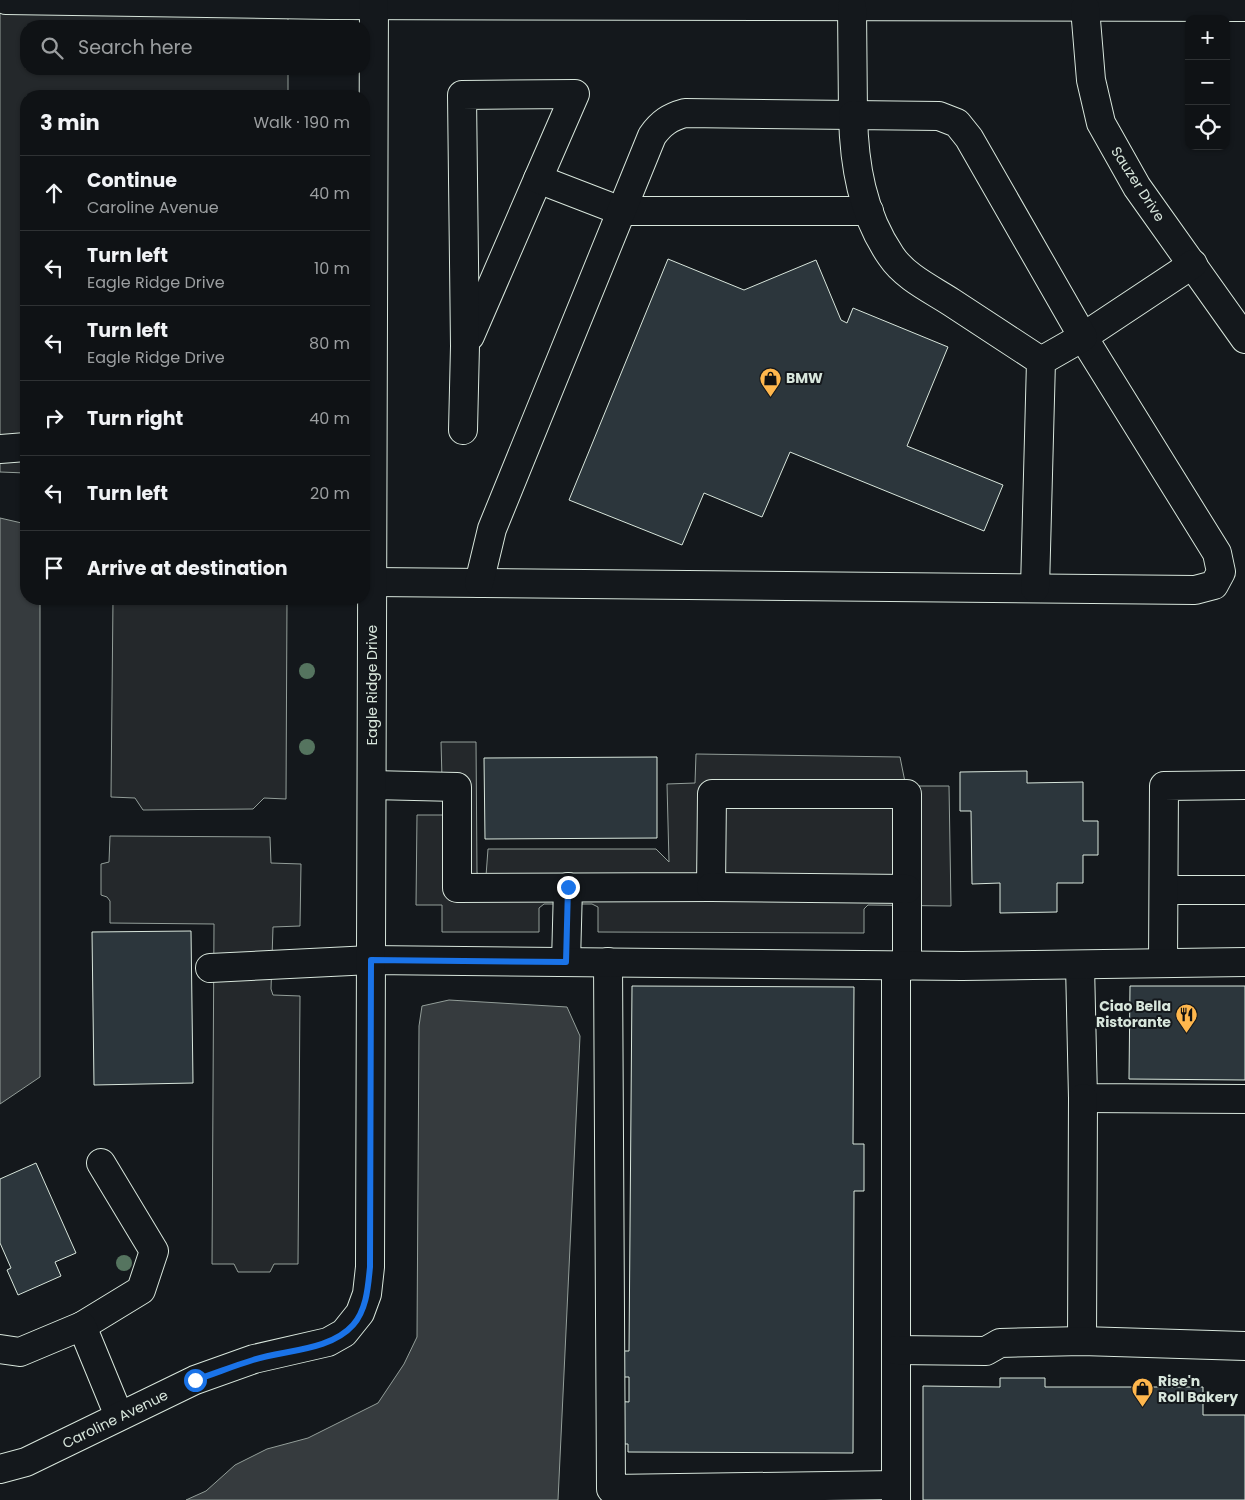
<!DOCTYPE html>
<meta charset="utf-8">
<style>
:root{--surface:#0f1215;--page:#1d2022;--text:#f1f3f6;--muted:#9b9ea0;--line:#2f3234}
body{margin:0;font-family:Poppins,sans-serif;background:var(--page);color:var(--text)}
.controls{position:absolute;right:15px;top:15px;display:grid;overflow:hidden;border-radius:10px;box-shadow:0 1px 4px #0004}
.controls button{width:45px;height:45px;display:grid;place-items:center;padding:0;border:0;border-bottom:1px solid var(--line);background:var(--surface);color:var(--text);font:25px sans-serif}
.stop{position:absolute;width:15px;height:15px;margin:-11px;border:4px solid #1a73e8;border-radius:50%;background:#fff}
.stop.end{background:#1a73e8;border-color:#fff;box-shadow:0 1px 5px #0008}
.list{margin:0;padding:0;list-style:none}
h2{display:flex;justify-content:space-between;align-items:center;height:65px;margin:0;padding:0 20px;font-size:21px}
h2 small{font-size:16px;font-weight:400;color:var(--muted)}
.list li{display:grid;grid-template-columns:32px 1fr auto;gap:15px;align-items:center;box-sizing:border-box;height:75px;padding:0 20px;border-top:1px solid var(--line)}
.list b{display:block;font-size:19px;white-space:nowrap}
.list p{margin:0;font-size:16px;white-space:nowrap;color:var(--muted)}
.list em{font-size:16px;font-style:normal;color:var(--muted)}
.icon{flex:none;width:28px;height:28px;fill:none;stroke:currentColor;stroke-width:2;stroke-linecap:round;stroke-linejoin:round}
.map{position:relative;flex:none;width:1245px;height:1500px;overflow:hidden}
.search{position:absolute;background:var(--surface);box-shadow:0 1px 4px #0004;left:20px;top:20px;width:350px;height:55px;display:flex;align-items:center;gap:12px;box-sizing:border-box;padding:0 18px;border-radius:20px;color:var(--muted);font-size:19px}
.panel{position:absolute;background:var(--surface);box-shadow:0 1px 4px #0004;left:20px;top:90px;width:350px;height:515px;border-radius:20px}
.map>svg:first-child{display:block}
</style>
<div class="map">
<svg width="1245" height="1500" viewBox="0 0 1245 1500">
<rect width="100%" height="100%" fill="#14181c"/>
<!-- parking -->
<g fill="#24282b" stroke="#939e99">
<path d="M 0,0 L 288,0 L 288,26 L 26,26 L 26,69 L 288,69 L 288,96 L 26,96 L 26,473 L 0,472 Z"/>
<path d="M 113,599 L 287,599 L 286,799 L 264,798 L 253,809 L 143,810 L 135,798 L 111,797 Z"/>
<path d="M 441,742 L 476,742 L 477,873 L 486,876 L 488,849 L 656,849 L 669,862 L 667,784 L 695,783 L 696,754 L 900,757 L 905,782 L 916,786 L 949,786 L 951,906 L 868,905 L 864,909 L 864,933 L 598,932 L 598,907 L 592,904 L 544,904 L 539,908 L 539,932 L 442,932 L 442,905 L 416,905 L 417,815 L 443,815 Z"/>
<path d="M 110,836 L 270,837 L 271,863 L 301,864 L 300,926 L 273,927 L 271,989 L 273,995 L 300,996 L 298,1264 L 274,1264 L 270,1272 L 238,1272 L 234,1264 L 212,1264 L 214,924 L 110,923 L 110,901 L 107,897 L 101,895 L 101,864 L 109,862 Z"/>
</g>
<!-- water -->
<g fill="#363b3e" stroke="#939e99">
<path d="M 0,518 L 26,524 L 26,599 L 40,599 L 40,1077 L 0,1104 Z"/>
<path d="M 449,1000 L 567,1007 L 580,1036 L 558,1500 L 186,1500 L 206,1491 L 235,1465 L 267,1449 L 308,1438 L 378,1403 L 404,1364 L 417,1337 L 419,1026 L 422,1006 Z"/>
</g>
<!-- building -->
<g fill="#2c363c" stroke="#d8e6dc">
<path d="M 668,259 L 744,290 L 816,260 L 841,320 L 847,323 L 853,308 L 948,347 L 907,446 L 1003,485 L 984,531 L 790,452 L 762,517 L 704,493 L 682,545 L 569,500 Z"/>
<path d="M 657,757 L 657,838 L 485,839 L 484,758 Z"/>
<path d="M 1027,771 L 1027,783 L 1083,782 L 1083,821 L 1098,821 L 1098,855 L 1083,855 L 1083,883 L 1057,883 L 1057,912 L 1000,913 L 1000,883 L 972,884 L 971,811 L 960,811 L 960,772 Z"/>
<path d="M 191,931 L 193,1083 L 94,1085 L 92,932 Z"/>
<path d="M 632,986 L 854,987 L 853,1144 L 864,1144 L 864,1191 L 854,1191 L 853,1453 L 628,1452 L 628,1444 L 613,1444 L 613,1401 L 629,1402 L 629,1377 L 611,1377 L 612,1351 L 629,1351 Z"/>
<path d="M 1130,986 L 1245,986 L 1245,1080 L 1129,1079 Z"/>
<path d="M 36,1163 L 76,1253 L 55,1262 L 61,1276 L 18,1295 L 7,1270 L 11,1268 L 0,1243 L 0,1179 Z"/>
<path d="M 1000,1378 L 1045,1378 L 1045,1387 L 1203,1387 L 1203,1415 L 1245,1415 L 1245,1500 L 923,1500 L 923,1386 L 1000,1387 Z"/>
</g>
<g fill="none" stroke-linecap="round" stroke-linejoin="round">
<defs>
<g id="minor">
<path d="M 6,0 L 330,5 L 1245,7"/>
<path d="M 1085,8 L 1091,80 L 1101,123 L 1137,187 L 1245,339"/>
<path d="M 470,336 L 538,179"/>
<path d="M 463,430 L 465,346 L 462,95 L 575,94 L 538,179 L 621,211 L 869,211"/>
<path d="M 0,449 L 26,447"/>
<path d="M 373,582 L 1195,590 L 1214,585 L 1221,572 L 1217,553 L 1083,337 L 1193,264"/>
<path d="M 479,583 L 492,529 L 652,136 C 661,123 670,117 685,113 L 853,115 L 852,7"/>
<path d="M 1035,588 L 1041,361 C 1011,341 981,322 951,302 C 931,289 905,277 891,256 C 862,214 854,164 853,115 L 939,116 L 957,123 L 969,138 L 1083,337 L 1041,361"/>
<path d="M 372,785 L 457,787 L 457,888 L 711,887 L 712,794 L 907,794 L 907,966"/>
<path d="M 711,887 L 907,889"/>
<path d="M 1164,890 L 1245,890"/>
<path d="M 566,962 L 568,887"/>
<path d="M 608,962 L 611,1489 L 896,1485"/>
<path d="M 1163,963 L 1164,786 L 1245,785"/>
<path d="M 1080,965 L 1083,1098 L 1245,1099"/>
<path d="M 896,966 L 896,1500"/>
<path d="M 210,968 L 371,960 L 962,966 L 1245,962"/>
<path d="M 82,1326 L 141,1290 L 154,1251 L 101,1163"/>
<path d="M 1082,1341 L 1083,1098"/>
<path d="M 0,1349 L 20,1352 L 82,1326 L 119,1416"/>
<path d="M 896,1350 L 986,1351 L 1000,1343 L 1082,1341 L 1245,1346"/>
<path d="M 0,1469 L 26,1462 L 195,1380 L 254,1359 L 328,1342 L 344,1333 L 360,1313 L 367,1294 L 370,1267 L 374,0"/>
</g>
</defs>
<!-- minor casing -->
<use href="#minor" stroke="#d8e6dc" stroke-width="30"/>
<!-- minor -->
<use href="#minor" stroke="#14181c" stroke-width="28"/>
</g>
<!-- trees -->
<g fill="#55745f">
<circle cx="307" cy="671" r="8"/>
<circle cx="307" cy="747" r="8"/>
<circle cx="124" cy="1263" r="8"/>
</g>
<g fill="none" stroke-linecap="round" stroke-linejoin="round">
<!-- route -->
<path stroke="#1a73e8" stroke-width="6" d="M 195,1380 C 214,1374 233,1366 253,1360 C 284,1350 330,1351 353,1325 C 367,1309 368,1286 370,1267 L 371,960 L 566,962 L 568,887"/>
</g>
<!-- icons -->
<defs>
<symbol id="shop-pin" viewBox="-11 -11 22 30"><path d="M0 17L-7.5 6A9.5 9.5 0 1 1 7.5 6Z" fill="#ffb74d" stroke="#14181c"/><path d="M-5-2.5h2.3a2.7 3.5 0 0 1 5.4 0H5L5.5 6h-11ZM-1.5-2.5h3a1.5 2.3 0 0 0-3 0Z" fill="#111"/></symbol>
<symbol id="restaurant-pin" viewBox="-11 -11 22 30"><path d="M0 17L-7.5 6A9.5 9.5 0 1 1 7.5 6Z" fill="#ffb74d" stroke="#14181c"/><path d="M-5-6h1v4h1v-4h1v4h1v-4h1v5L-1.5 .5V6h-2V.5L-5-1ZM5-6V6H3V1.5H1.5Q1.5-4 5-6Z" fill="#111"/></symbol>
</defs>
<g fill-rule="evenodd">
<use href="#shop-pin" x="758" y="366" width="25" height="34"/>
<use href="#restaurant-pin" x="1174" y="1002" width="25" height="34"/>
<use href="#shop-pin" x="1130" y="1376" width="25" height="34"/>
</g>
<g text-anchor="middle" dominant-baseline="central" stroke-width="4" stroke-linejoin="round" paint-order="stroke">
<!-- street labels -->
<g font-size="14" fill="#d8e6dc" stroke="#14181c">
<text transform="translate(1138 184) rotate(57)">Sauzer Drive</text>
<text transform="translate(372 685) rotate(-90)">Eagle Ridge Drive</text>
<text transform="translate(115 1419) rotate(-26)">Caroline Avenue</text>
</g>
<!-- poi labels -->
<g font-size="14" font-weight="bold" fill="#d8e6dc" stroke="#14181c" text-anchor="start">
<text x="786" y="378">BMW</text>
<text x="1171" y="1006" text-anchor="end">Ciao Bella<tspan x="1171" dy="16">Ristorante</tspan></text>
<text x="1158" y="1381">Rise'n<tspan x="1158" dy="16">Roll Bakery</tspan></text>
</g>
</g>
</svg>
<div class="controls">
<button>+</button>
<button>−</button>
<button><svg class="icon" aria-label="locate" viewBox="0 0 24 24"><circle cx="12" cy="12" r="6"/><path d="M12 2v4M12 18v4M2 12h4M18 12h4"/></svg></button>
</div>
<div class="stop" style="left:195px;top:1380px"></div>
<div class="stop end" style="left:568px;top:887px"></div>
<div class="search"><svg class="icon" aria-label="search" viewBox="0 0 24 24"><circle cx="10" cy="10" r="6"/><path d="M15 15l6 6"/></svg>Search here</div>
<section class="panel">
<h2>3 min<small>Walk · 190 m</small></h2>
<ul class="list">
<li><svg class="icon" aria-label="ahead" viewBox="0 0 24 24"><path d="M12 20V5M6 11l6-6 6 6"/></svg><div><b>Continue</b><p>Caroline Avenue</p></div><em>40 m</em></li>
<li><svg class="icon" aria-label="left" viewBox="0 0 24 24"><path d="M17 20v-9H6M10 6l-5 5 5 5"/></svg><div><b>Turn left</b><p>Eagle Ridge Drive</p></div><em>10 m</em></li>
<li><svg class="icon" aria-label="left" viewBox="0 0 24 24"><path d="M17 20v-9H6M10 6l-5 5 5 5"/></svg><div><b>Turn left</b><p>Eagle Ridge Drive</p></div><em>80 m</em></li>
<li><svg class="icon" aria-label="right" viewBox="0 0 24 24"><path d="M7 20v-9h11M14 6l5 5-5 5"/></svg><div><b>Turn right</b></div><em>40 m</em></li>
<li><svg class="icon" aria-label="left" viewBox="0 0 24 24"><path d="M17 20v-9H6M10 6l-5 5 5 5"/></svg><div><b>Turn left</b></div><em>20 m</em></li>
<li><svg class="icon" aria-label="arrive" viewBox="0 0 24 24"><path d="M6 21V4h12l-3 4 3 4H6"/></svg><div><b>Arrive at destination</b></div></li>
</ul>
</section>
</div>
